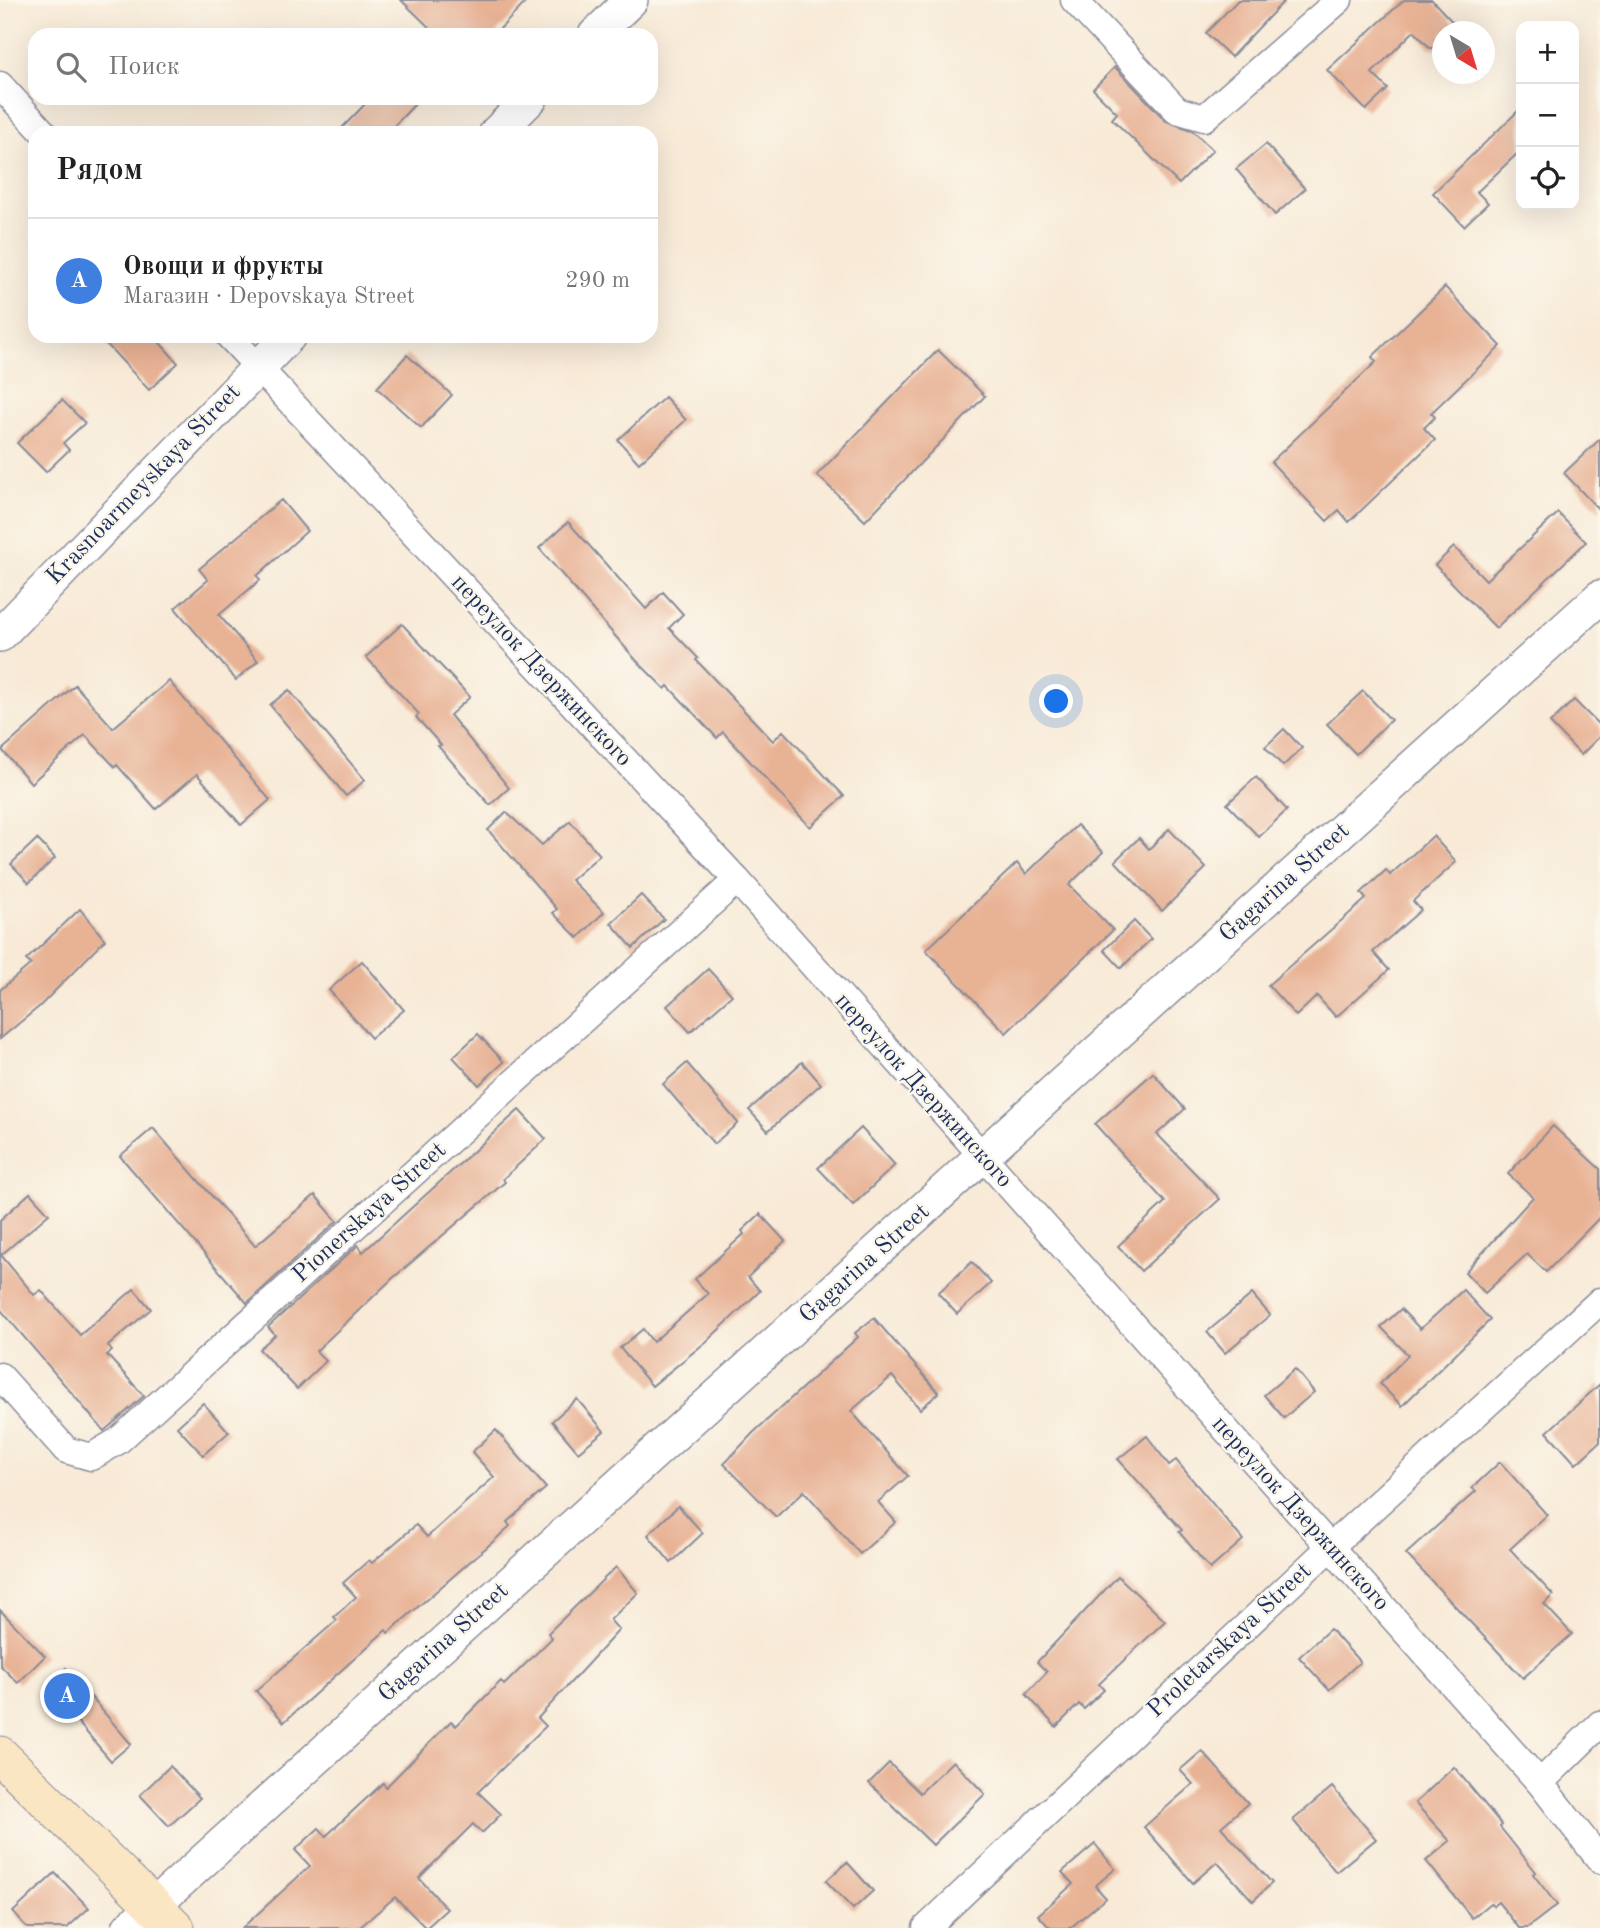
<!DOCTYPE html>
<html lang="ru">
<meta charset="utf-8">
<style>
:root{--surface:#fff;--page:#f6f6f6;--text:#222;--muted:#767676;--line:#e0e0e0;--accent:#111827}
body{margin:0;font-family:"Old Standard TT",serif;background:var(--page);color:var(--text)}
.controls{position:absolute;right:21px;top:21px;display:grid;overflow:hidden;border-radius:14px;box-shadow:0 7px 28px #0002}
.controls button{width:63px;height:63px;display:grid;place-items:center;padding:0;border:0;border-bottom:2px solid var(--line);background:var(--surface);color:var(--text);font:35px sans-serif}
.compass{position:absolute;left:1432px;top:21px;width:63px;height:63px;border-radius:50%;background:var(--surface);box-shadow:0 7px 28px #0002;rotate:142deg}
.you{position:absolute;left:1057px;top:702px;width:24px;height:24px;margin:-18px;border:5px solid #fff;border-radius:50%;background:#1a73e8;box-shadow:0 0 0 10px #1a73e833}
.badge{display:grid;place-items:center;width:46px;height:46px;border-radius:50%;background:var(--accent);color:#fff;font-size:23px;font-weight:700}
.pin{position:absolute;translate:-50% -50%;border:4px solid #fff;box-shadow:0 2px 7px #0006}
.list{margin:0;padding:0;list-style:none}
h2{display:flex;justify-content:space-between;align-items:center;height:91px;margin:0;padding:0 28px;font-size:30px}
h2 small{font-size:23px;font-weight:400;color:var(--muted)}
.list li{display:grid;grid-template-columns:46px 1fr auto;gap:21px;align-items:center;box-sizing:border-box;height:126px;padding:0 28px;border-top:2px solid var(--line)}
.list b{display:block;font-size:26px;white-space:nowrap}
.list p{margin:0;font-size:23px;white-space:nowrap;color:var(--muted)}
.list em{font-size:23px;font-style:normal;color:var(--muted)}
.icon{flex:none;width:38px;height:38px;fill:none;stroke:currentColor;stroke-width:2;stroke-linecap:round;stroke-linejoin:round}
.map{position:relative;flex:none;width:1600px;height:1928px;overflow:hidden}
.search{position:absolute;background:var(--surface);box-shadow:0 7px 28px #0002;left:28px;top:28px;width:630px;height:77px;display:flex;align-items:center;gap:18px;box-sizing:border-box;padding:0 24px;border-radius:21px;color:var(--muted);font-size:26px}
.panel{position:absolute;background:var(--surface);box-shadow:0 7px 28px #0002;left:28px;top:126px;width:630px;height:217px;border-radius:21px}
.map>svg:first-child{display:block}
</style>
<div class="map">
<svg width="1600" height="1928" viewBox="0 0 1600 1928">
<rect width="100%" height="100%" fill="#fbf7ec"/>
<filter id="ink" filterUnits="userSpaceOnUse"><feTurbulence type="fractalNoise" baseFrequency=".0143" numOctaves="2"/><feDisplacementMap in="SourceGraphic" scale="14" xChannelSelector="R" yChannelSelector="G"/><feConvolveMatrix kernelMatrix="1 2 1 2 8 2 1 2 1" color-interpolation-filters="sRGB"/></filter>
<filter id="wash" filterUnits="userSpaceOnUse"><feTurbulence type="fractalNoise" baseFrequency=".00686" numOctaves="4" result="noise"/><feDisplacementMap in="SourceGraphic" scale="28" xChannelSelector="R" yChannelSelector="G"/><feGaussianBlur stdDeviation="1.57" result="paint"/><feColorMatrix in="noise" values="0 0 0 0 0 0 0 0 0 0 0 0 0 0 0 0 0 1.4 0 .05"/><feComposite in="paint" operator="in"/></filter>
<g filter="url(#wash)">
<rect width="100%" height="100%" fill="#f8ead7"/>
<g id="blocks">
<!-- building -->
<g fill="#e8b295">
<path d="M 401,0 L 528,0 L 494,35 L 437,35 Z"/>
<path d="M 1238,0 L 1285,0 L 1231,57 L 1206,33 Z"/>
<path d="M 1404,0 L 1432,0 L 1459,29 L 1443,32 L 1440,48 L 1430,48 L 1414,31 L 1372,73 L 1388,89 L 1366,110 L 1327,70 Z"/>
<path d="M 1115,67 L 1166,121 L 1193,131 L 1213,150 L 1179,184 L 1112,119 L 1117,113 L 1093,89 Z"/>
<path d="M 371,98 L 421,98 L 387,133 L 337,133 Z"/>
<path d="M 1521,108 L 1521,150 L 1477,192 L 1488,203 L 1464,226 L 1433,193 Z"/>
<path d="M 1266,144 L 1305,189 L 1275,215 L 1236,169 Z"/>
<path d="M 1445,287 L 1501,346 L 1431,413 L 1435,417 L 1424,428 L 1435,440 L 1349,522 L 1339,510 L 1327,521 L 1271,462 L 1376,362 L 1372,357 Z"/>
<path d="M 99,336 L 154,336 L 178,363 L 149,390 Z"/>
<path d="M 938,350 L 985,396 L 865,521 L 817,475 Z"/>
<path d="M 407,355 L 452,395 L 421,428 L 377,388 Z"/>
<path d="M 665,397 L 686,420 L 639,463 L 618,440 Z"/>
<path d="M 62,400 L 85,423 L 63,443 L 69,450 L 46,472 L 17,443 Z"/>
<path d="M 1600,439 L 1600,511 L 1564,473 Z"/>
<path d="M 281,500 L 307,531 L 257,576 L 260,580 L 219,615 L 258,661 L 236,680 L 175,608 L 208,580 L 199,569 Z"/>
<path d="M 1558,513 L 1586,542 L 1496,628 L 1435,565 L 1454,547 L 1486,580 Z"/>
<path d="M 568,522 L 646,609 L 663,592 L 683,614 L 669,628 L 698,658 L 696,660 L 773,741 L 783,731 L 844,796 L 810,827 L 723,732 L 717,738 L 668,686 L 665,689 L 636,660 L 539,548 Z"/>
<path d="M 402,624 L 470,697 L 450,715 L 509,788 L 490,805 L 438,746 L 441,745 L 416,717 L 419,714 L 366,657 Z"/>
<path d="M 169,681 L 270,800 L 241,825 L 197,774 L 156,809 L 117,765 L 115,767 L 85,735 L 31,783 L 2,750 L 75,685 L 113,728 Z"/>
<path d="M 289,690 L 365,780 L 346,796 L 270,705 Z"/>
<path d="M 1363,691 L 1391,720 L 1356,754 L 1327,724 Z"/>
<path d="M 1574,700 L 1600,726 L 1600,736 L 1581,755 L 1550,723 Z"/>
<path d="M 1284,729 L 1302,748 L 1283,766 L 1265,747 Z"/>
<path d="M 1256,777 L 1287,810 L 1259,837 L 1227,804 Z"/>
<path d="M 506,812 L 542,845 L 570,821 L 600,855 L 571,880 L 604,912 L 578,938 L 553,913 L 557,909 L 488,830 Z"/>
<path d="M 1077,825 L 1103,852 L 1069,885 L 1113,930 L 1006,1033 L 926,950 L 1017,863 L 1026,874 Z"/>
<path d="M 1169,829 L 1206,868 L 1162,911 L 1115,861 L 1139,838 L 1149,849 Z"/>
<path d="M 1433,836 L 1456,862 L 1413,901 L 1421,910 L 1373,952 L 1389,970 L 1336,1017 L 1317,996 L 1296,1016 L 1268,985 L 1366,899 L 1361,893 L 1386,870 L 1390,875 Z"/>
<path d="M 37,839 L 55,858 L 29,883 L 11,864 Z"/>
<path d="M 641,895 L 664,919 L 633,948 L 611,923 Z"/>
<path d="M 80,909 L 105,940 L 40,1006 L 0,1039 L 0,990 L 31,964 L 26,960 Z"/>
<path d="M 1134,921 L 1151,939 L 1121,968 L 1104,950 Z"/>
<path d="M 362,961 L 404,1010 L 371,1038 L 329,990 Z"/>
<path d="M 708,969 L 732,995 L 690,1032 L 667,1006 Z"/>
<path d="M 478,1034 L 504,1062 L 479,1085 L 453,1057 Z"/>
<path d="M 802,1062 L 821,1084 L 768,1131 L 749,1110 Z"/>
<path d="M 687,1063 L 738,1123 L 714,1144 L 663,1084 Z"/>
<path d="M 1153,1073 L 1185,1109 L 1157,1134 L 1220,1199 L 1141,1271 L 1118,1246 L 1165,1202 L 1095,1124 Z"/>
<path d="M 519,1110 L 546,1139 L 503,1179 L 505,1182 L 393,1278 L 316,1351 L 326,1361 L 297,1389 L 259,1349 L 275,1335 L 268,1327 L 358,1245 L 363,1252 Z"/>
<path d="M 1553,1126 L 1600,1169 L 1600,1217 L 1546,1272 L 1527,1254 L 1485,1293 L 1465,1272 L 1533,1197 L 1508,1174 Z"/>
<path d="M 153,1128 L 255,1246 L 315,1195 L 337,1221 L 247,1303 L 120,1156 Z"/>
<path d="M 861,1128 L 895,1165 L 853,1205 L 818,1168 Z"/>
<path d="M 30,1193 L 49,1214 L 1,1255 L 34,1295 L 41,1290 L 80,1335 L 134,1289 L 151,1309 L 108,1346 L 112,1351 L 107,1355 L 144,1396 L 104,1431 L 0,1309 L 0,1220 Z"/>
<path d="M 760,1214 L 785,1241 L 748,1277 L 760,1291 L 707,1341 L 652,1386 L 620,1348 L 643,1329 L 653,1342 L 708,1294 L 695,1279 L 744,1234 L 742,1231 Z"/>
<path d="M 972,1262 L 991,1283 L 957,1314 L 938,1293 Z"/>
<path d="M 1463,1290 L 1490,1320 L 1402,1406 L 1380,1384 L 1408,1355 L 1381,1327 L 1401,1309 L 1420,1329 Z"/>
<path d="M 1252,1294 L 1270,1315 L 1225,1353 L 1207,1332 Z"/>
<path d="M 874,1318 L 939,1393 L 920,1409 L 892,1376 L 851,1411 L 908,1476 L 878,1502 L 896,1522 L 860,1554 L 804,1491 L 776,1517 L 724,1464 L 753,1433 L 858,1337 L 855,1333 Z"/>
<path d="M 1295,1369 L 1314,1392 L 1284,1418 L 1264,1395 Z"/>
<path d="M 1600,1384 L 1600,1442 L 1576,1464 L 1547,1432 Z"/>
<path d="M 577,1399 L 604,1431 L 578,1452 L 552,1421 Z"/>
<path d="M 203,1403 L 229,1432 L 203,1455 L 177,1427 Z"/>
<path d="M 496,1430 L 546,1488 L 507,1522 L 510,1526 L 496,1539 L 388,1633 L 386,1630 L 284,1722 L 256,1691 L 337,1620 L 334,1617 L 356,1597 L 343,1583 L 369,1560 L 372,1563 L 416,1525 L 427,1537 L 494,1477 L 472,1452 Z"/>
<path d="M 1147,1436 L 1169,1465 L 1176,1460 L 1243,1540 L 1210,1569 L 1179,1532 L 1182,1530 L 1118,1459 Z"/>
<path d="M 1500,1462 L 1547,1515 L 1510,1549 L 1553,1595 L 1544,1604 L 1572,1634 L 1523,1678 L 1406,1554 L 1476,1491 L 1472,1488 Z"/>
<path d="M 678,1506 L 703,1533 L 671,1563 L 648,1535 Z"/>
<path d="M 616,1567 L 638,1593 L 610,1620 L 619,1630 L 538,1718 L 546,1726 L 478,1792 L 501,1814 L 482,1833 L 473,1824 L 419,1878 L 447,1909 L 426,1928 L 395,1897 L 359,1928 L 242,1928 L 310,1866 L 295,1850 L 319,1828 L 326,1836 L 383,1783 L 386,1787 L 451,1721 L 456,1726 L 501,1681 L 504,1685 L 552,1638 L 548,1633 Z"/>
<path d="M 1118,1576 L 1165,1621 L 1099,1684 L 1104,1690 L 1084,1709 L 1079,1704 L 1056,1727 L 1026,1694 L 1047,1672 L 1037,1662 Z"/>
<path d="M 0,1610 L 45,1656 L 18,1683 L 0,1665 Z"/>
<path d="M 1330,1629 L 1360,1662 L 1329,1690 L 1299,1657 Z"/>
<path d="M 66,1668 L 131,1744 L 111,1761 L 46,1685 Z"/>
<path d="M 1202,1751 L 1248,1803 L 1221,1827 L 1272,1883 L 1253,1901 L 1217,1862 L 1193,1883 L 1144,1827 L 1193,1784 L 1180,1770 Z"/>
<path d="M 953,1761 L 985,1794 L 933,1845 L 869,1783 L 889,1763 L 920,1793 Z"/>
<path d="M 170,1766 L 200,1798 L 169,1826 L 140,1795 Z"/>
<path d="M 1454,1767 L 1502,1825 L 1500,1827 L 1536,1872 L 1533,1874 L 1557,1905 L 1527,1928 L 1519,1928 L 1498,1902 L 1493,1906 L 1490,1903 L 1472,1918 L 1426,1861 L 1450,1841 L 1415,1803 Z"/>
<path d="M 1332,1787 L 1376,1839 L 1336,1872 L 1293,1820 Z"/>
<path d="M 1095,1844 L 1115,1869 L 1095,1886 L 1106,1898 L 1070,1928 L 1050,1928 L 1038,1915 L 1073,1884 L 1062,1872 Z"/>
<path d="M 847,1862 L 873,1891 L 853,1909 L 826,1881 Z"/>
<path d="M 55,1873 L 89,1908 L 67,1928 L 27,1928 L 13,1912 Z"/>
</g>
</g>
</g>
<g filter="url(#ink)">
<use href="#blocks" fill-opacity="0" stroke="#8a8c9a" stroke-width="2"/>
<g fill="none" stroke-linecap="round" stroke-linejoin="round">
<defs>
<g id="minor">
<path d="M 1074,0 L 1177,110 L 1204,118 L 1339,0"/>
<path d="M 0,85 L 44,133"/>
<path d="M 229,336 L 737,880 L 1540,1783 L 1600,1860"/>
<path d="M 0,1376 L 66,1450 L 91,1457 L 118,1441 L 737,880"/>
<path d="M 1540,1783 L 1600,1724"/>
<path d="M 926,1928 L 1329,1548 L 1600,1301"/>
</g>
<g id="tertiary">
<path d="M 595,35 L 631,0"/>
<path d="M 496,133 L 531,98"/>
<path d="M 0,635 L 289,336"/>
<path d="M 129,1928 L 1600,597"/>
</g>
<path id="secondary" d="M 0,1755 L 176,1928"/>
</defs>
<!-- minor casing -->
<use href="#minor" stroke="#8a8c9a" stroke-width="29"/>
<!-- tertiary casing -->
<use href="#tertiary" stroke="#8a8c9a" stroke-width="36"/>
<!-- secondary casing -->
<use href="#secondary" stroke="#8a8c9a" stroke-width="39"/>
<!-- minor -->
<use href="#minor" stroke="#fff" stroke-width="26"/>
<!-- tertiary -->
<use href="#tertiary" stroke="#fff" stroke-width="33"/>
<!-- secondary -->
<use href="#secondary" stroke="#fbe6c4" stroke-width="37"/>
</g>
</g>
<g text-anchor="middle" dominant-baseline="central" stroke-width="5" stroke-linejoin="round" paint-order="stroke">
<!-- street labels -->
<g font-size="24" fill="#1b2f5e" stroke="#fbf7ec">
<text transform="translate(144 485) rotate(-46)">Krasnoarmeyskaya Street</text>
<text transform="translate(541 671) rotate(47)">переулок Дзержинского</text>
<text transform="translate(1285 883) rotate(-42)">Gagarina Street</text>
<text transform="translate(923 1091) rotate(48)">переулок Дзержинского</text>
<text transform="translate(370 1213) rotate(-42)">Pionerskaya Street</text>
<text transform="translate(865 1264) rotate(-42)">Gagarina Street</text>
<text transform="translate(1300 1514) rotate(48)">переулок Дзержинского</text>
<text transform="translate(1230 1641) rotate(-43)">Proletarskaya Street</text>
<text transform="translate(444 1643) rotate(-42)">Gagarina Street</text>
</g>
</g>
</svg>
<div class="controls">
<button>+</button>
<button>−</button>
<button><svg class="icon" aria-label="locate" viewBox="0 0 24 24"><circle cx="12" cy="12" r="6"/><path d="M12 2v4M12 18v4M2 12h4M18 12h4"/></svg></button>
</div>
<svg class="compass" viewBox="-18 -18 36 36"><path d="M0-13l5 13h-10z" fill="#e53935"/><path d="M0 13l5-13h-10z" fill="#767676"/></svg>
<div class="you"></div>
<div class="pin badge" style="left:67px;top:1696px;background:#3f7fe0">A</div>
<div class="search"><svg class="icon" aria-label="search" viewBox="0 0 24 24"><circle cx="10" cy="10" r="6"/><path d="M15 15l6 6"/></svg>Поиск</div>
<section class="panel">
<h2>Рядом<small></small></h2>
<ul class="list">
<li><span class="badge" style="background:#3f7fe0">A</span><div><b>Овощи и фрукты</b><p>Магазин · Depovskaya Street</p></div><em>290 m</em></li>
</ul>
</section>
</div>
